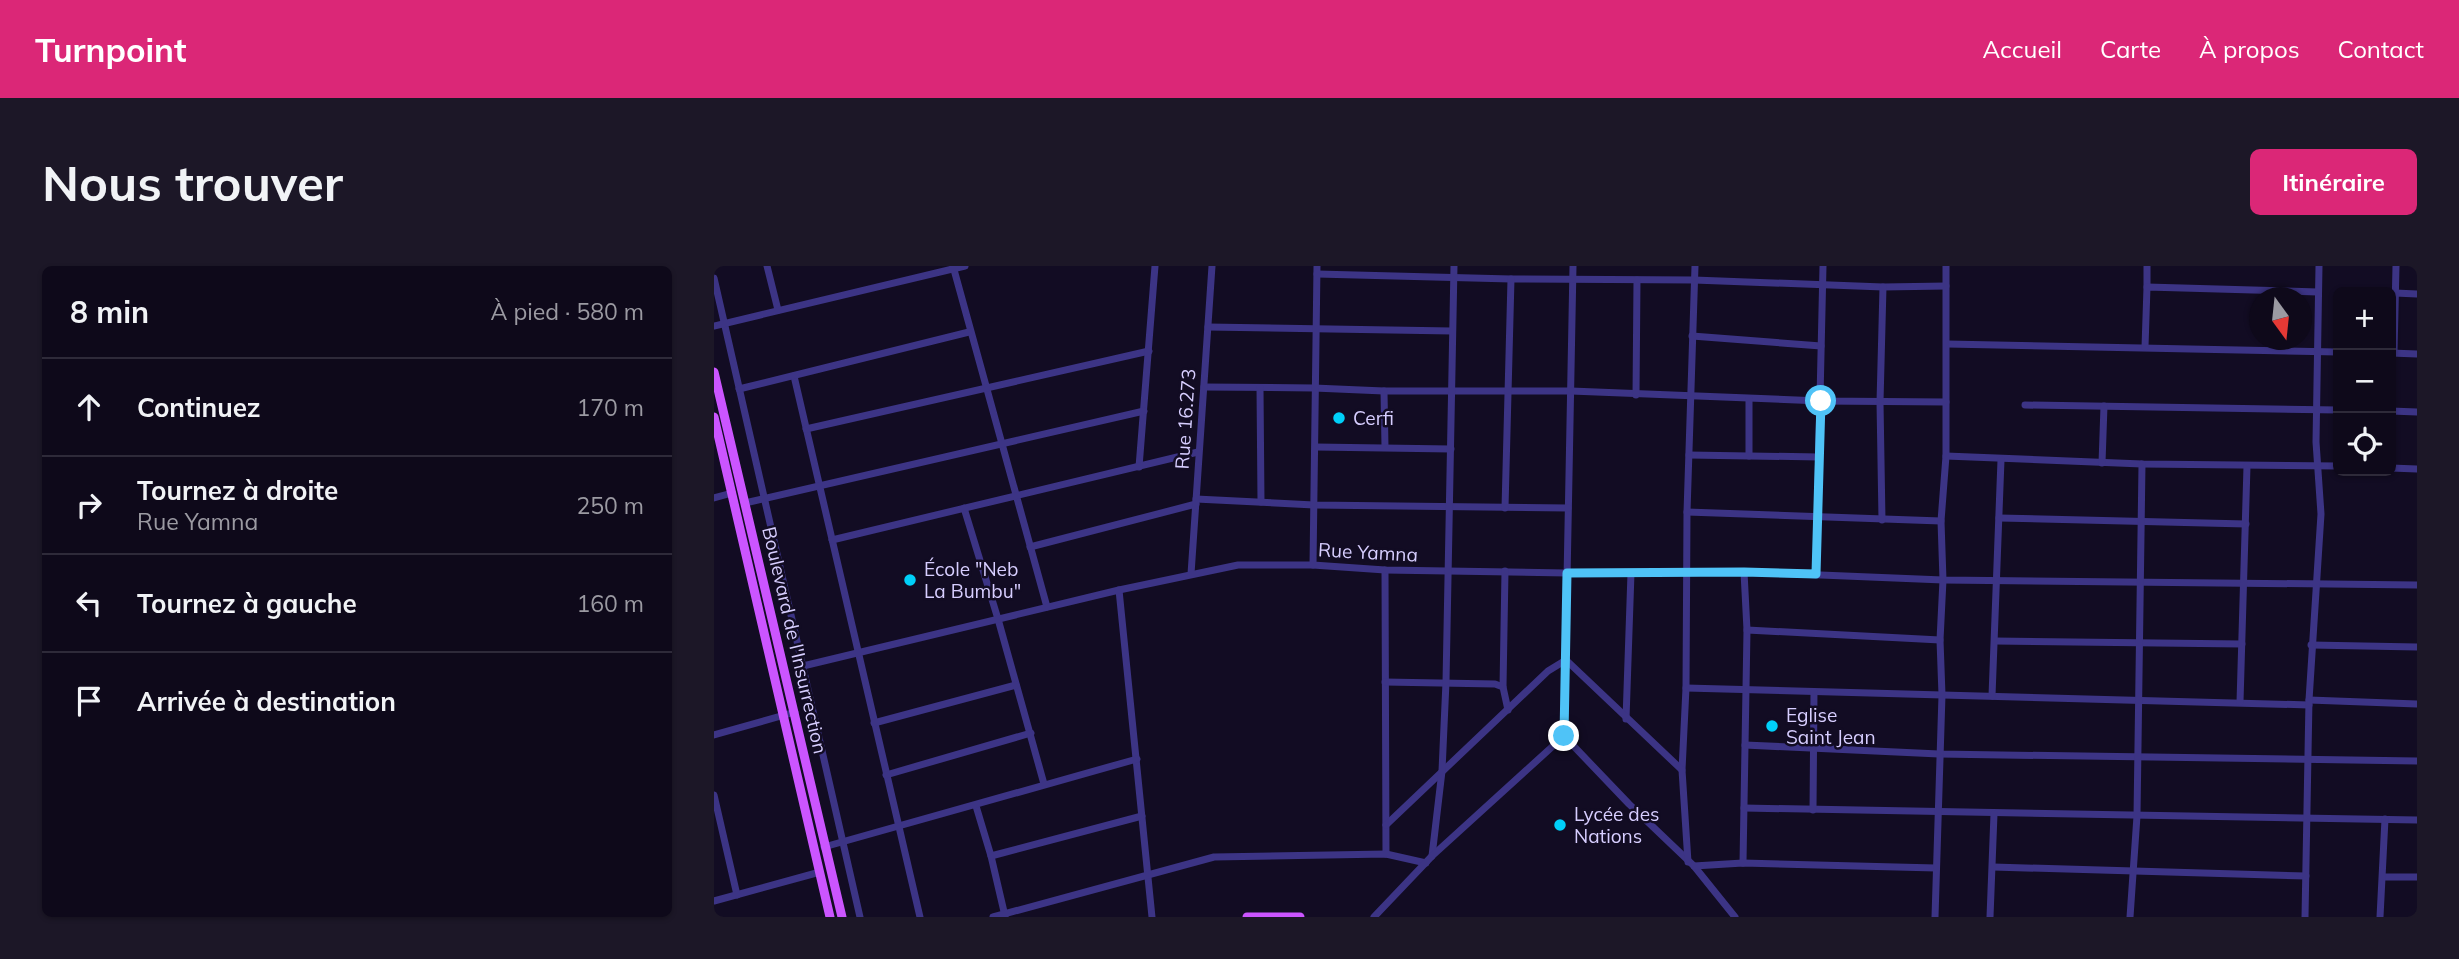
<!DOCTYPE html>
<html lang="fr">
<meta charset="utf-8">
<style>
:root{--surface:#0e091a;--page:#1c1727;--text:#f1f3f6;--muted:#9b9aa2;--line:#2e2a39;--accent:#db2777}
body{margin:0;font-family:Mulish,sans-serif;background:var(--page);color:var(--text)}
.controls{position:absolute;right:21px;top:21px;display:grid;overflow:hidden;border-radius:10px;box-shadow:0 2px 5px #0004}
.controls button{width:63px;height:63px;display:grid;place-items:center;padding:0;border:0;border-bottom:2px solid var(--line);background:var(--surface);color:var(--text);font:35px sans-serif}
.compass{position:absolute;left:1535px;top:21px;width:63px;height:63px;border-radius:50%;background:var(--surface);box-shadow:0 2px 5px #0004;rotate:165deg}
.stop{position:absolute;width:21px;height:21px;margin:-16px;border:5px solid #4fc3f7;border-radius:50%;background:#fff}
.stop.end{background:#4fc3f7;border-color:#fff;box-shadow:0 2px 7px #0008}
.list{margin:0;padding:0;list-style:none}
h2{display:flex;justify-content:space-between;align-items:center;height:91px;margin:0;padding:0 28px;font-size:30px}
h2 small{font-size:23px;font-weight:400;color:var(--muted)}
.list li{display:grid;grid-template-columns:46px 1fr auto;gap:21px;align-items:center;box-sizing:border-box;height:98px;padding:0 28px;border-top:2px solid var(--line)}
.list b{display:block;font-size:26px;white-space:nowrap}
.list p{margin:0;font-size:23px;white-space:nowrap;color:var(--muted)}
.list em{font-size:23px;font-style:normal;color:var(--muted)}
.icon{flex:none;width:38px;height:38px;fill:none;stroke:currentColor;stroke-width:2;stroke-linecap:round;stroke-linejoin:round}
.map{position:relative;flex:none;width:1703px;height:651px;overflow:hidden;border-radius:10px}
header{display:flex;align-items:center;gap:42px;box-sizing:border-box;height:98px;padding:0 35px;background:var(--accent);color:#fff}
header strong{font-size:33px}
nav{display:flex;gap:38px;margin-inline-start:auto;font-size:24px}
.intro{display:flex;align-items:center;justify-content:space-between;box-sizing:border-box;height:168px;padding:0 42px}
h1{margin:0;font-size:49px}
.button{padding:18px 32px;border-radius:10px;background:var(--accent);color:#fff;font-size:24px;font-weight:700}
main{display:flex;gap:42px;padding:0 42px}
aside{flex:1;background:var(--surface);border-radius:10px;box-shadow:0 2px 5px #0004}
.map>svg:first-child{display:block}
</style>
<header>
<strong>Turnpoint</strong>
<nav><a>Accueil</a><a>Carte</a><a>À propos</a><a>Contact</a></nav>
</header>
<div class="intro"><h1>Nous trouver</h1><a class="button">Itinéraire</a></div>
<main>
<aside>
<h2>8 min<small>À pied · 580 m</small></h2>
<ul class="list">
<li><svg class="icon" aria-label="ahead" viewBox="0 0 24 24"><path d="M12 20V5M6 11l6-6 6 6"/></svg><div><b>Continuez</b></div><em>170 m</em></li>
<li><svg class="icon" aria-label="right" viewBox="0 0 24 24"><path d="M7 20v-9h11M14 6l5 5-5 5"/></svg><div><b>Tournez à droite</b><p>Rue Yamna</p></div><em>250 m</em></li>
<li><svg class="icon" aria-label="left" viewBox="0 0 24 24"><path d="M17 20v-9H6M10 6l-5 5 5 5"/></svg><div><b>Tournez à gauche</b></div><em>160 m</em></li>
<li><svg class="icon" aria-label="arrive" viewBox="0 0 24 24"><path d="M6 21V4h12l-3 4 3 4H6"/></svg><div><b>Arrivée à destination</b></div></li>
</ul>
</aside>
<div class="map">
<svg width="1703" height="651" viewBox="0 0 1703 651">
<rect width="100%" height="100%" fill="#120c23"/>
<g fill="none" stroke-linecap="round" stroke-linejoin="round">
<!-- minor -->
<g stroke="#3c3485" stroke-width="7">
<path d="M 53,0 L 64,44"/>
<path d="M 239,0 L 333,341"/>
<path d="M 859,0 L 850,470 L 915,538 L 980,600 L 1021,651"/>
<path d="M 1433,0 L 1433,21"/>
<path d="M 603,8 L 797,13 L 980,14 L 1169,21 L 1232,20"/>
<path d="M 0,12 L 146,651"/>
<path d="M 1681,27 L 1703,28"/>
<path d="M 0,60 L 251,0"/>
<path d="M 494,61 L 738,65"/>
<path d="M 978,70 L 1107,80"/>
<path d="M 1233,78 L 1624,86"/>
<path d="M 1431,81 L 1433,21 L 1604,26"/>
<path d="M 1677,87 L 1703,88"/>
<path d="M 1680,87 L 1682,0"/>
<path d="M 80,110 L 206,651"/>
<path d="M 490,121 L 600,122 L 670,125 L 857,125 L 1107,135 L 1232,136"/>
<path d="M 546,122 L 547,236"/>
<path d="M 25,123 L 255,66"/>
<path d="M 670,125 L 671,181"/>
<path d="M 922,129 L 923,14"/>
<path d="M 1035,133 L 1035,190"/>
<path d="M 1311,139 L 1624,144"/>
<path d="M 1677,145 L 1703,146"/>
<path d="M 92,163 L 435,85"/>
<path d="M 602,181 L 737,183"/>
<path d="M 975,189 L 1105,191"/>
<path d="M 1232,190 L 1428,198 L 1624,200"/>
<path d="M 1388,197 L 1390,140"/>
<path d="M 425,201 L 441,0"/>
<path d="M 1677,202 L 1703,203"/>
<path d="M 0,232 L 18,227"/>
<path d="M 482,233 L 600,239 L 854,242"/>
<path d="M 31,237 L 430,145"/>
<path d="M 250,242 L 284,353 L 330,518"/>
<path d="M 791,242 L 797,13"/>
<path d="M 973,246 L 1227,255"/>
<path d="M 1285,252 L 1532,258"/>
<path d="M 1168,254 L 1166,136 L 1169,21"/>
<path d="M 118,274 L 484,186"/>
<path d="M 316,281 L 482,238"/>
<path d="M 599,299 L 603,0"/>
<path d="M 671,304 L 672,588"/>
<path d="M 477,308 L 498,0"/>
<path d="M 1102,308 L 1109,0"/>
<path d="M 405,324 L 438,651"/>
<path d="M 1033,364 L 1226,374"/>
<path d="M 1281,375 L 1528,378"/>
<path d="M 1597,379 L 1703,381"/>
<path d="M 89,400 L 405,324 L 524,299 L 599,299 L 671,304 L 853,307 L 1030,306 L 1229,314 L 1703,319"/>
<path d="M 671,416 L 781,418 L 789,421 L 794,444"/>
<path d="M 789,421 L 791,305"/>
<path d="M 972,422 L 1595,439"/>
<path d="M 1278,430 L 1287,194"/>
<path d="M 1595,434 L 1703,438"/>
<path d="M 1526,436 L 1533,200"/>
<path d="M 912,453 L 917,307"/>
<path d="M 160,457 L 302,419"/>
<path d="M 0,469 L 81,446"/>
<path d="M 1031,479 L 1225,488 L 1703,495"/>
<path d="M 968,504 L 972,422 L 973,246 L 981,0"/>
<path d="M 172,509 L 317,467"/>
<path d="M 0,529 L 23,629"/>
<path d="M 262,540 L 277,590 L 291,650"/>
<path d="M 1030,542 L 1703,554"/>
<path d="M 1099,544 L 1100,426"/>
<path d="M 672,559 L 834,405 L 852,394 L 968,504 L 974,596"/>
<path d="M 110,581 L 423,493"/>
<path d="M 277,590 L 428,550"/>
<path d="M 718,590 L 728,505 L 732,416 L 740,0"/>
<path d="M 1029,597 L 1033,364 L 1030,306"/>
<path d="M 980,600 L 1029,597 L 1222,602"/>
<path d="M 1279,601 L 1592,610"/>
<path d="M 1670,611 L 1703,611"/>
<path d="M 0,635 L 106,606"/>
<path d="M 279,651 L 500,591 L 672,588 L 712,597"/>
<path d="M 660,651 L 718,590 L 850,470"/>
<path d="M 1221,651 L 1228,429 L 1226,374 L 1229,314 L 1227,255 L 1232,190 L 1232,0"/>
<path d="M 1276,651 L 1280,548"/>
<path d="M 1416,651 L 1423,550 L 1428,198"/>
<path d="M 1591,651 L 1595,434 L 1607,248 L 1602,176 L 1605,0"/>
<path d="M 1666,651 L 1671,553"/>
</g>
<!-- major -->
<g stroke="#cb55ff" stroke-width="9">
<path d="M 0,106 L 128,651"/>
<path d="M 0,151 L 116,651"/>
<path d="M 533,651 L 586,651"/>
</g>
</g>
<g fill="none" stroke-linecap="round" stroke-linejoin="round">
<!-- route -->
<path stroke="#4fc3f7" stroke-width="9" d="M 850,470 L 853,307 L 1030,306 L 1102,308 L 1107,135"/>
</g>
<!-- markers -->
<g fill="#00d0f9" stroke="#120c23" stroke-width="2.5">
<circle cx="625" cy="152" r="7"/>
<circle cx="196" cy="314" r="7"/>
<circle cx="1058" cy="460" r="7"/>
<circle cx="846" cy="559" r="7"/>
</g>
<g text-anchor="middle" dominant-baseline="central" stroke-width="5" stroke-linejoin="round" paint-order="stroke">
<!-- poi labels -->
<g font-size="19" fill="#d7ceff" stroke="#120c23" text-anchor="start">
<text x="639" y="152">Cerfi</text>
<text x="210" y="303">École "Neb<tspan x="210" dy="22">La Bumbu"</tspan></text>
<text x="1072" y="449">Eglise<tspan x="1072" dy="22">Saint Jean</tspan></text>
<text x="860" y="548">Lycée des<tspan x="860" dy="22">Nations</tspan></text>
</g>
<!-- street labels -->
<g font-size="19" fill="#d7ceff" stroke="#120c23">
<text transform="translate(471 153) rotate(-86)">Rue 16.273</text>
<text transform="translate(654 286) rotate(3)">Rue Yamna</text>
<text transform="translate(81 374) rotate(77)">Boulevard de l'Insurrection</text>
</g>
</g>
</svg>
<div class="controls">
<button>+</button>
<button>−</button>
<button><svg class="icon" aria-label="locate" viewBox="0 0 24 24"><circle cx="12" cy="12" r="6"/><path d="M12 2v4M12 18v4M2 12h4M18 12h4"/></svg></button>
</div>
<svg class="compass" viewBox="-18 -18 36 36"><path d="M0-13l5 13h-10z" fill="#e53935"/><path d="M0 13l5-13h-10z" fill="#9b9aa2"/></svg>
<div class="stop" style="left:1107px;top:135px"></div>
<div class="stop end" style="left:850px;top:470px"></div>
</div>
</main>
